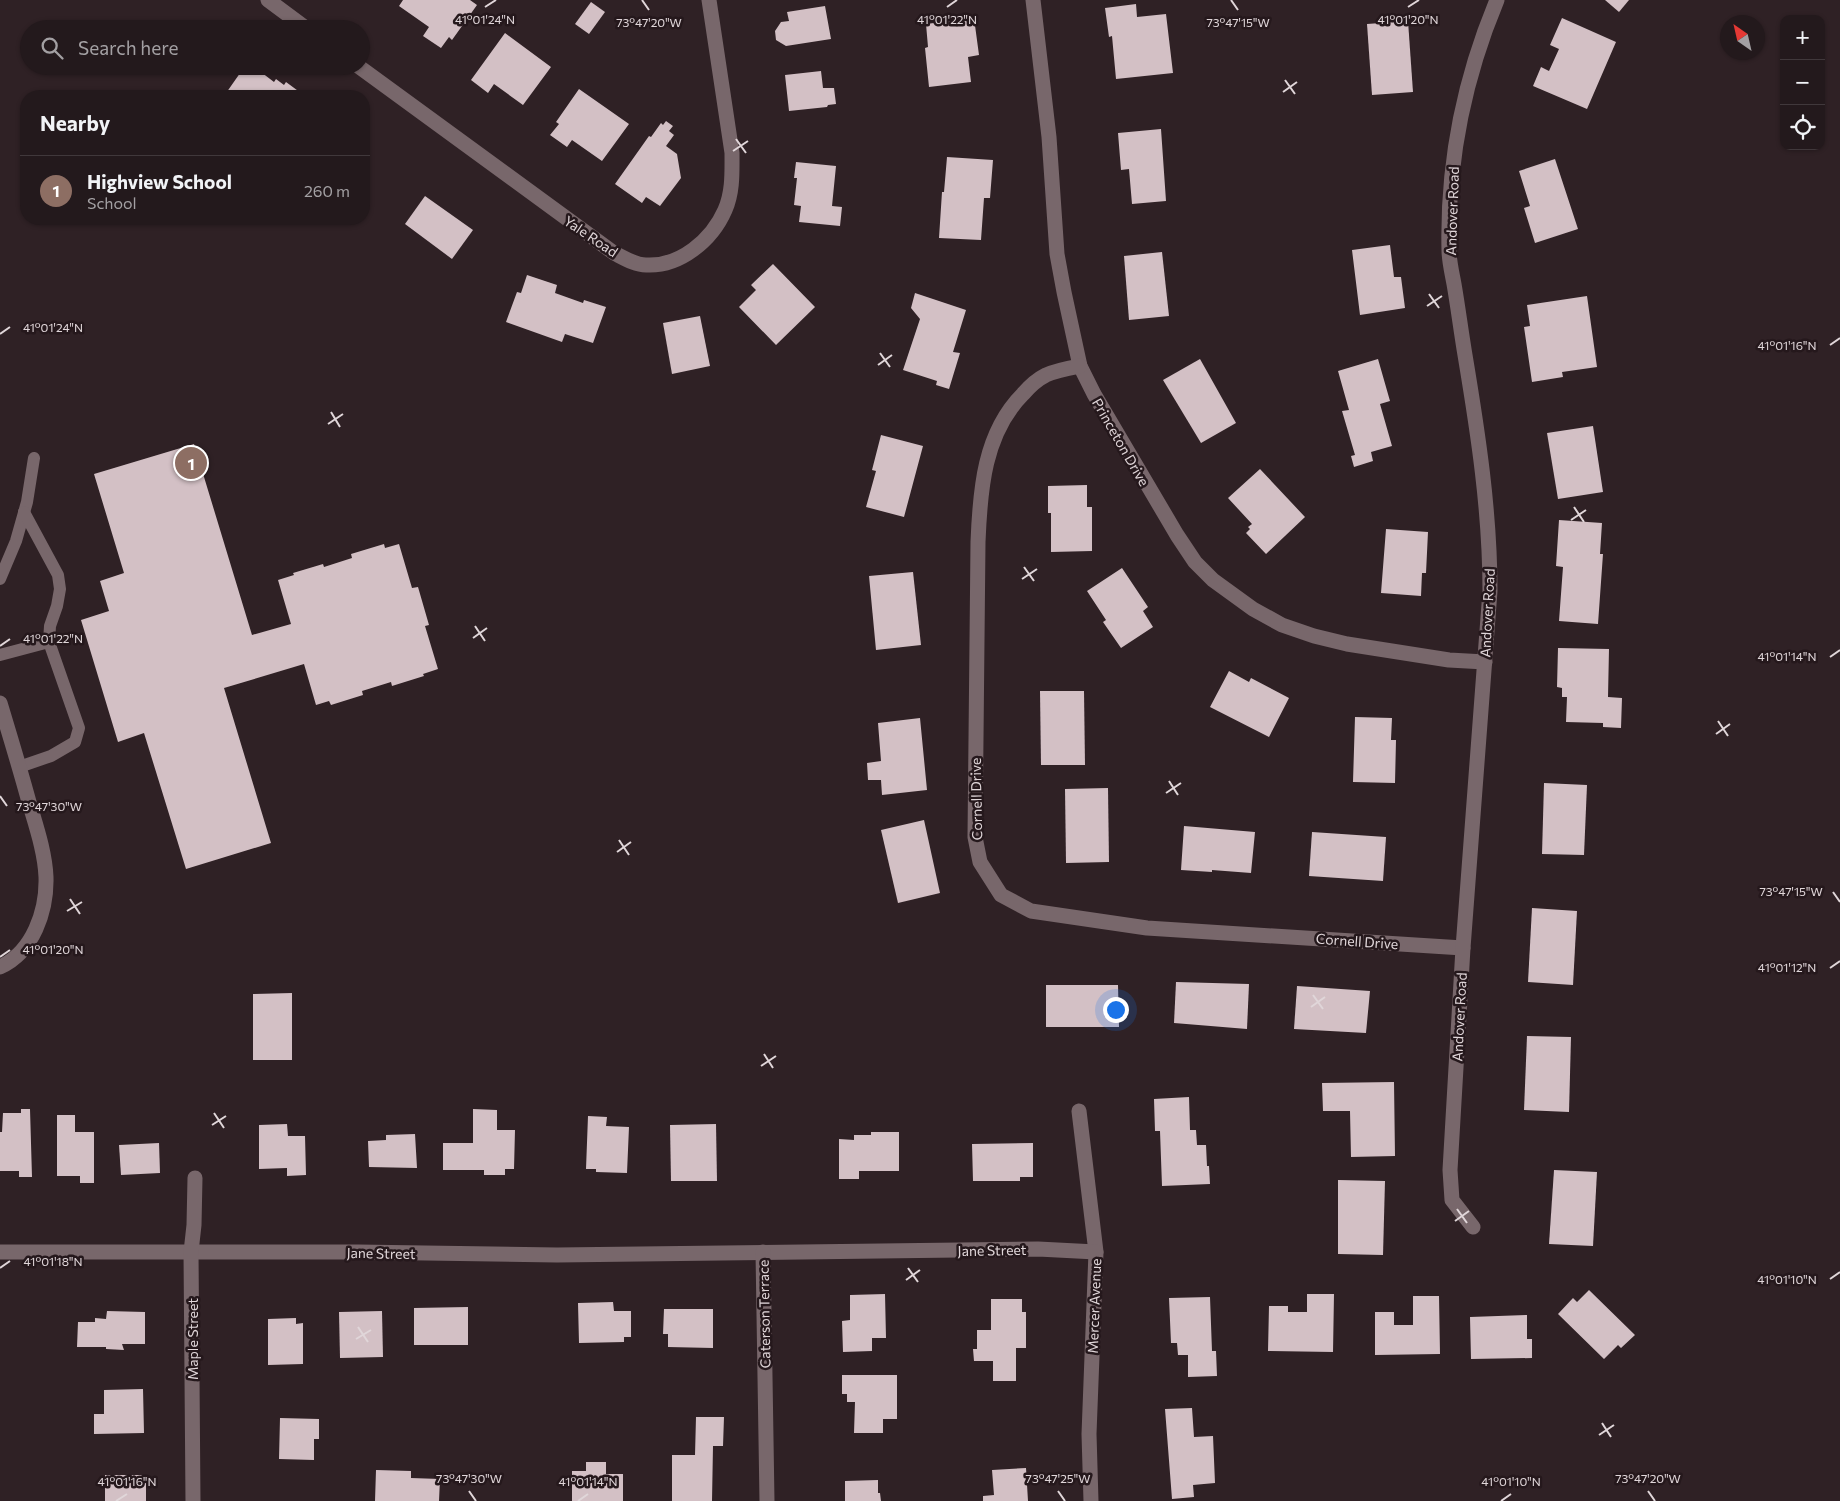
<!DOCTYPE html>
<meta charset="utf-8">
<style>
:root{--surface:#23191c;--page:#2b2225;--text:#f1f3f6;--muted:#a3a0a3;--line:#40383b;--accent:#26c8fe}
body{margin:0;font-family:Commissioner,sans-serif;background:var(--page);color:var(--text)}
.controls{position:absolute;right:15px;top:15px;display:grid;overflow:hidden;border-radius:10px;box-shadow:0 1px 4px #0004}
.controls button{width:45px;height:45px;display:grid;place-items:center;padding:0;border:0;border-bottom:1px solid var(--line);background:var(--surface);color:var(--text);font:25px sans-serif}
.compass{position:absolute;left:1720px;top:15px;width:45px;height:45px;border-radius:50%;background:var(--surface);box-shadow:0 1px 4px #0004;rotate:326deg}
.you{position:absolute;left:1115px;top:1009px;width:18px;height:18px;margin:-12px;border:4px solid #fff;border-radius:50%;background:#1a73e8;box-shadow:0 0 0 8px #1a73e833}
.badge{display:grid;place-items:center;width:32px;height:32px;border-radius:50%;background:var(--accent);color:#fff;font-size:16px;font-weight:700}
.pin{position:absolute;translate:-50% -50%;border:2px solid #fff;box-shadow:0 1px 5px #0006}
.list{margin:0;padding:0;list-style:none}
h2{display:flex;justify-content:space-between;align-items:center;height:65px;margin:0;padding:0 20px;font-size:21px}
h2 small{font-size:16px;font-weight:400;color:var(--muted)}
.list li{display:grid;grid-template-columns:32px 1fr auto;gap:15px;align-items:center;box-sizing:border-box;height:70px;padding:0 20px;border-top:1px solid var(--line)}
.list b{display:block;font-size:19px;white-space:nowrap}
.list p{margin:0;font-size:16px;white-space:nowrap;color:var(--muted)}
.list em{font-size:16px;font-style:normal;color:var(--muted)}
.icon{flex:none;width:28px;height:28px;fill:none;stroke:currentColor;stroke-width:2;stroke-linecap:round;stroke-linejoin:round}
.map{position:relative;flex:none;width:1840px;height:1501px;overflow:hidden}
.search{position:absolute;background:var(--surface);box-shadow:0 1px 4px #0004;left:20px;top:20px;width:350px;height:55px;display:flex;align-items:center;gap:12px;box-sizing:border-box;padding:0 18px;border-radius:28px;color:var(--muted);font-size:19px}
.panel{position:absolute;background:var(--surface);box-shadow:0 1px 4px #0004;left:20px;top:90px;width:350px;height:135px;border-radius:20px}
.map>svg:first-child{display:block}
</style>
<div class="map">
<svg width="1840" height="1501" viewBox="0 0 1840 1501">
<rect width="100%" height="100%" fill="#2f2125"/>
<!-- building -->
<g fill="#d3c0c5">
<path d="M 403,0 L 470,0 L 477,5 L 452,40 L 449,37 L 441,48 L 423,36 L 429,27 L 399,6 Z"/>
<path d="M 1605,0 L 1629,0 L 1619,12 Z"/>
<path d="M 591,2 L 605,12 L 589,34 L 575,24 Z"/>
<path d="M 1136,4 L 1137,17 L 1166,14 L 1173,73 L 1116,79 L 1112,36 L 1109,37 L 1105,8 Z"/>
<path d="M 825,6 L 831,39 L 786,46 L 776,40 L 775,31 L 781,22 L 789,21 L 787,12 Z"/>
<path d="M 974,18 L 979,55 L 968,57 L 971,82 L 929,87 L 925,48 L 928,47 L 926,24 Z"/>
<path d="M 1562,18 L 1616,42 L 1587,109 L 1533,86 L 1541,67 L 1549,71 L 1559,49 L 1550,45 Z"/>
<path d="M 1408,21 L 1413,92 L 1372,95 L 1367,24 Z"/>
<path d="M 505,33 L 551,67 L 523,105 L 494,84 L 488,93 L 471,80 Z"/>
<path d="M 245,66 L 253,66 L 274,82 L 276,79 L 284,85 L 286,82 L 305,96 L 224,96 Z"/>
<path d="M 821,71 L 823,88 L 834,88 L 836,104 L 828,105 L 827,107 L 789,111 L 785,75 Z"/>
<path d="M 579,89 L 629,124 L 602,161 L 572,140 L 567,147 L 550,135 L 559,124 L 556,122 Z"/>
<path d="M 666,121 L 673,126 L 669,131 L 674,135 L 666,146 L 677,154 L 681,178 L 660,206 L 646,197 L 642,203 L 615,184 L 649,136 L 651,137 L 661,123 L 663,125 Z"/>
<path d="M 1161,129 L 1166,201 L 1132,204 L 1129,169 L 1121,170 L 1118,133 Z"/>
<path d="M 947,157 L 993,160 L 990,198 L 984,198 L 981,240 L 939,238 L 942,192 L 944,192 Z"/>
<path d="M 1555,159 L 1578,229 L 1535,243 L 1524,208 L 1530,206 L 1519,171 Z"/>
<path d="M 796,162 L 836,166 L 832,206 L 842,207 L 840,226 L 799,222 L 801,206 L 794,205 L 797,178 L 794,178 Z"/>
<path d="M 425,196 L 473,230 L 452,259 L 405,224 Z"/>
<path d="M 1390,245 L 1394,277 L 1401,277 L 1405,308 L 1360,315 L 1352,250 Z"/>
<path d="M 1162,252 L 1169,316 L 1129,320 L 1124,256 Z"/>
<path d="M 773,264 L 815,307 L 776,345 L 739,307 L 756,290 L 751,285 Z"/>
<path d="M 527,275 L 557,285 L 555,293 L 583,303 L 584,300 L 606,307 L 593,343 L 565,334 L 562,342 L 506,322 L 517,292 L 521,293 Z"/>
<path d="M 915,293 L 966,310 L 953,352 L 960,353 L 949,389 L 936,385 L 937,381 L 903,370 L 920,319 L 911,308 Z"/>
<path d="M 1587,296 L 1597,367 L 1562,372 L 1563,377 L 1532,382 L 1524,327 L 1530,326 L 1527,305 Z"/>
<path d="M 700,316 L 710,366 L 672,374 L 663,323 Z"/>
<path d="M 1200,359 L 1236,423 L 1201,443 L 1163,380 Z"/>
<path d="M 1378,359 L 1390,401 L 1380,404 L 1392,446 L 1371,452 L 1373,461 L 1354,467 L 1351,456 L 1355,455 L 1342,411 L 1349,410 L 1338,371 Z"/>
<path d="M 1593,426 L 1603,492 L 1558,499 L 1547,433 Z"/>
<path d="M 881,435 L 923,446 L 904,517 L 866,507 L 876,471 L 872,470 Z"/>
<path d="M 194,444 L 252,635 L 291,624 L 278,580 L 294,575 L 293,573 L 323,564 L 324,567 L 352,558 L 351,554 L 384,544 L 385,548 L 399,544 L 412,588 L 418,587 L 429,625 L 425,626 L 438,669 L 423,674 L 424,676 L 392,686 L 391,682 L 362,691 L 363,695 L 331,705 L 329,701 L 316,705 L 304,664 L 224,688 L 271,843 L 186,869 L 144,733 L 118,742 L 81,620 L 109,611 L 100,581 L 124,573 L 94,474 Z"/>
<path d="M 1260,469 L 1305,517 L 1266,554 L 1246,533 L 1250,529 L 1248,527 L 1252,524 L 1228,498 Z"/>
<path d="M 1087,485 L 1087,507 L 1092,507 L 1092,551 L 1051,552 L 1051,513 L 1048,513 L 1048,486 Z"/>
<path d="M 1559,520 L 1602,523 L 1600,554 L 1603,554 L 1598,624 L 1559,621 L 1563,567 L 1556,566 Z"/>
<path d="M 1386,529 L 1428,532 L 1426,573 L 1422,573 L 1421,596 L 1381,593 Z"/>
<path d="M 1122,568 L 1148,607 L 1143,611 L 1153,627 L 1121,648 L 1103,622 L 1106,620 L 1087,591 Z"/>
<path d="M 913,572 L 921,645 L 876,650 L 869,576 Z"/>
<path d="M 1558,648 L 1609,649 L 1608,697 L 1622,698 L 1621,728 L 1603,727 L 1603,723 L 1566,722 L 1567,697 L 1562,697 L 1562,688 L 1557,687 Z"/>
<path d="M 1229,671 L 1249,682 L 1251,678 L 1289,698 L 1269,737 L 1210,707 Z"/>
<path d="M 1040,691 L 1084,691 L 1085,765 L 1041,765 Z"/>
<path d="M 1355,717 L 1392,718 L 1391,740 L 1396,740 L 1395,783 L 1353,782 Z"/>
<path d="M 920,718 L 927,790 L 882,795 L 881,780 L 868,780 L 867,763 L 881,761 L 878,723 Z"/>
<path d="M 1544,783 L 1587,785 L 1584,855 L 1542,854 Z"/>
<path d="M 1108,788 L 1109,862 L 1066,863 L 1065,789 Z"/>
<path d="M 924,820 L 940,893 L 898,903 L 881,830 Z"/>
<path d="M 1184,826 L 1255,832 L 1251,873 L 1212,870 L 1212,872 L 1181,870 Z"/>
<path d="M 1312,832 L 1386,837 L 1383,881 L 1309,876 Z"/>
<path d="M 1532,908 L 1577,911 L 1573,985 L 1528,982 Z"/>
<path d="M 1176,982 L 1249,984 L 1247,1029 L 1174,1023 Z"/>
<path d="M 1046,985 L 1118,985 L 1119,1027 L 1046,1027 Z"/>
<path d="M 1297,986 L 1370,991 L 1366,1033 L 1294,1029 Z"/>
<path d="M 292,993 L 292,1060 L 253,1060 L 253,994 Z"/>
<path d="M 1527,1036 L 1571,1037 L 1569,1112 L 1524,1110 Z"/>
<path d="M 1394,1082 L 1395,1156 L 1351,1157 L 1350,1111 L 1323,1111 L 1322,1083 Z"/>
<path d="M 1189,1097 L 1190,1130 L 1196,1130 L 1197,1145 L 1206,1145 L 1207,1166 L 1209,1166 L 1210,1184 L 1162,1186 L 1160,1131 L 1155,1131 L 1154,1099 Z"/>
<path d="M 21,1109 L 30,1109 L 32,1177 L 19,1177 L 19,1171 L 0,1171 L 0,1132 L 2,1132 L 3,1113 L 21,1113 Z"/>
<path d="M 473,1109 L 497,1110 L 497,1130 L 515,1130 L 514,1169 L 505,1169 L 505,1175 L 484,1175 L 484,1170 L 443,1170 L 443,1143 L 473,1143 Z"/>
<path d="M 57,1115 L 75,1115 L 75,1132 L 94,1132 L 94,1183 L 80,1183 L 80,1176 L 57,1176 Z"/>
<path d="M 588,1116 L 607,1117 L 606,1126 L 629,1127 L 627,1173 L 596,1172 L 596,1169 L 586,1169 Z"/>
<path d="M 287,1124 L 288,1136 L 305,1136 L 306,1175 L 287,1176 L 287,1168 L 259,1169 L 259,1125 Z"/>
<path d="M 716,1124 L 717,1181 L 671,1181 L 670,1125 Z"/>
<path d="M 871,1132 L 899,1132 L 899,1171 L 859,1171 L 859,1179 L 839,1179 L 839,1139 L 854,1140 L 854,1135 L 871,1135 Z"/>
<path d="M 415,1134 L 417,1168 L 369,1167 L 368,1141 L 386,1140 L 386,1135 Z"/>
<path d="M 159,1143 L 160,1173 L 121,1175 L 119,1145 Z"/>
<path d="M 1033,1143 L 1033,1177 L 1020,1177 L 1020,1181 L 973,1181 L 972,1144 Z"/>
<path d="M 1554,1170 L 1597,1172 L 1593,1246 L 1549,1244 Z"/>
<path d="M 1338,1180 L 1385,1181 L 1383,1255 L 1338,1254 Z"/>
<path d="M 1589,1290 L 1635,1335 L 1621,1348 L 1618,1345 L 1604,1359 L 1558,1314 L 1573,1298 L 1577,1302 Z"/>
<path d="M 885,1294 L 886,1338 L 872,1338 L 872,1351 L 843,1352 L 842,1321 L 850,1320 L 850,1295 Z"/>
<path d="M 1307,1294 L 1334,1294 L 1333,1352 L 1268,1351 L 1269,1306 L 1288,1306 L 1288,1312 L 1307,1312 Z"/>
<path d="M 1413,1296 L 1439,1296 L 1440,1354 L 1375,1355 L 1375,1312 L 1394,1312 L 1394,1325 L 1413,1325 Z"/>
<path d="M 1210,1297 L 1212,1351 L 1216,1351 L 1217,1376 L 1188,1377 L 1188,1355 L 1178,1355 L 1177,1343 L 1171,1343 L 1169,1298 Z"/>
<path d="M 991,1299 L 1022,1299 L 1022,1312 L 1026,1312 L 1026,1348 L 1016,1348 L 1016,1381 L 993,1381 L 993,1361 L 974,1361 L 973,1349 L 977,1349 L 977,1330 L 991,1330 Z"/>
<path d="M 613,1302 L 614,1311 L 631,1311 L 631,1337 L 624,1337 L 624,1342 L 579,1343 L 578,1303 Z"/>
<path d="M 468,1307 L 468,1345 L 414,1345 L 414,1308 Z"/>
<path d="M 664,1309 L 713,1309 L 713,1348 L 668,1347 L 668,1334 L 663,1334 Z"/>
<path d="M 107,1311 L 145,1312 L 145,1344 L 122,1344 L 124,1350 L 106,1349 L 106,1347 L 77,1347 L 78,1322 L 95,1322 L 95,1318 L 106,1319 Z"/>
<path d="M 382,1311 L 383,1357 L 340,1358 L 339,1312 Z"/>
<path d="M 1527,1315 L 1527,1339 L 1532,1339 L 1532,1358 L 1471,1359 L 1470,1317 Z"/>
<path d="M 296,1318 L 296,1324 L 303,1323 L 303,1364 L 268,1365 L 268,1319 Z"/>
<path d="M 842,1375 L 897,1375 L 897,1419 L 883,1419 L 883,1433 L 854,1433 L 855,1402 L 847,1402 L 847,1394 L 842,1394 Z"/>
<path d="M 143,1389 L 144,1433 L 94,1434 L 94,1414 L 104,1414 L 104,1390 Z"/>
<path d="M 1192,1408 L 1194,1437 L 1213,1436 L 1215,1483 L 1193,1485 L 1194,1497 L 1172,1499 L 1165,1409 Z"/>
<path d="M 696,1417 L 724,1417 L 723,1446 L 713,1446 L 712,1501 L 672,1501 L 672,1455 L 695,1455 Z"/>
<path d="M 280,1418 L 319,1419 L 319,1439 L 314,1439 L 314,1460 L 279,1459 Z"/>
<path d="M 586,1462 L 606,1462 L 606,1474 L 623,1474 L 623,1501 L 572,1501 L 572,1471 L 586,1471 Z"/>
<path d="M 1026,1468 L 1028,1501 L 983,1501 L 983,1496 L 994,1495 L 992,1470 Z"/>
<path d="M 376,1470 L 411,1471 L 411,1478 L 440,1479 L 439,1501 L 375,1501 Z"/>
<rect x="105" y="1475" width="41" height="26"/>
<path d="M 878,1480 L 878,1493 L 880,1493 L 881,1501 L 845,1501 L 845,1481 Z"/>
</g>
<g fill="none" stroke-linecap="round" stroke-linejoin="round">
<!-- lane -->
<g stroke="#78676b" stroke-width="12">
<path d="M 0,579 L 16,541 L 27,502 L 34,458"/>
<path d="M 0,655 L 49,642"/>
<path d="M 19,767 L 51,756 L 75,742 L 79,728 L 49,642 L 50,626 L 57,606 L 60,589 L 58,575 L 24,512"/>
</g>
<!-- street -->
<g stroke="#78676b" stroke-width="15">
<path d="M 268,0 L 307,29"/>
<path d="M 1033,0 L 1049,137 L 1057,254 L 1064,292 L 1080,366 L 1094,394 L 1177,535 L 1195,562 L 1213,580 L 1253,609 L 1282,625 L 1314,636 L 1347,644 L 1449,660 L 1485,662"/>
<path d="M 358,66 L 614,253 C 624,258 635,265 646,265 C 680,267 712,240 725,210 C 733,192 732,172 732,153 L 709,0"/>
<path d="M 1080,366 C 1069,368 1057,370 1046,375 C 1038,379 1029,387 1023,394 C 984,433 980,490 978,542 L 975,837 L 980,862 L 1001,895 L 1031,911 L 1147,928 L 1463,948"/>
<path d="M 0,703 C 10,736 20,769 29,802 C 36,826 45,852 46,877 C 47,911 33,952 0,967"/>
<path d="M 1079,1111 L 1096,1252 L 1089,1434 L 1091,1501"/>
<path d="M 1473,1227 L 1452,1200 L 1450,1170 L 1463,948 L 1490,591 C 1490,511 1478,433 1465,355 C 1461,331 1458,307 1454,284 C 1452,273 1449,261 1449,250 C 1447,164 1464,79 1497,0"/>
<path d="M 0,1252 L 358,1252 L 557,1255 L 1038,1249 L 1096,1252"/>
<path d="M 763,1252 L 767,1501"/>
<path d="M 193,1501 L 191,1252 L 194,1225 L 195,1178"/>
</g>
</g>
<!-- ticks -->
<path fill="none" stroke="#e0d6d9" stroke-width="2" d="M 642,0 L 649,10M 1231,0 L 1238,10M 485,7 L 496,0M 947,7 L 957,0M 1408,7 L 1419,0M 1285,80 L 1295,94M 1283,92 L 1297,82M 736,139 L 746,153M 733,151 L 748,141M 1429,294 L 1439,308M 1427,306 L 1442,296M 0,334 L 10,327M 1830,345 L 1840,338M 880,353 L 890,367M 878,365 L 892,355M 331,412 L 340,427M 328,424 L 343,414M 1574,507 L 1584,522M 1571,520 L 1586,510M 1024,567 L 1034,581M 1022,579 L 1037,569M 475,626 L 485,641M 473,638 L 487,628M 0,646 L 10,639M 1830,657 L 1840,650M 1718,721 L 1728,736M 1716,734 L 1730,724M 1169,781 L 1178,795M 1166,793 L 1181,783M 0,796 L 7,806M 619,840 L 629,855M 617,852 L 631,842M 1833,892 L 1840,902M 70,899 L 80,914M 67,911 L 82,902M 0,957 L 10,950M 1830,968 L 1840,961M 1313,995 L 1323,1009M 1311,1007 L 1325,997M 764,1054 L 773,1068M 761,1066 L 776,1056M 214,1113 L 224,1128M 212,1125 L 226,1116M 1457,1209 L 1467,1223M 1455,1221 L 1469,1211M 0,1268 L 10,1261M 908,1268 L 918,1282M 1830,1279 L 1840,1272M 906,1280 L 920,1270M 358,1327 L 368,1342M 356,1339 L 371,1330M 1602,1423 L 1611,1437M 1599,1435 L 1614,1425M 469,1491 L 476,1501M 1058,1491 L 1065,1501M 1648,1491 L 1655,1501M 116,1501 L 127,1494M 578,1501 L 588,1494M 1501,1501 L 1511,1494"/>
<g text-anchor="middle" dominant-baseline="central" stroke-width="5" stroke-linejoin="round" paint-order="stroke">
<!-- street labels -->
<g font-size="14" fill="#e0d6d9" stroke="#25181c">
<text transform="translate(1452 211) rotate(-88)">Andover Road</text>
<text transform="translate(591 236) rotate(34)">Yale Road</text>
<text transform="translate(1121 442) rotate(60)">Princeton Drive</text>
<text transform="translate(1487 613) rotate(-87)">Andover Road</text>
<text transform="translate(976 799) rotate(-91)">Cornell Drive</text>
<text transform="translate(1357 941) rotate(4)">Cornell Drive</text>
<text transform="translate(1459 1017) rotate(-87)">Andover Road</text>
<text transform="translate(992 1250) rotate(-1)">Jane Street</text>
<text transform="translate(381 1253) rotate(1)">Jane Street</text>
<text transform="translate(1094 1306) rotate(-88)">Mercer Avenue</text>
<text transform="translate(764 1314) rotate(-91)">Caterson Terrace</text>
<text transform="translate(192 1339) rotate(-90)">Maple Street</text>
</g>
</g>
<g font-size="12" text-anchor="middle" fill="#e0d6d9" stroke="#25181c" stroke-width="5" stroke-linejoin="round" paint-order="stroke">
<text x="485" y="24">41°01'24"N</text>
<text x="947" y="24">41°01'22"N</text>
<text x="1408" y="24">41°01'20"N</text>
<text x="649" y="27">73°47'20"W</text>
<text x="1238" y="27">73°47'15"W</text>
<text x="53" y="332">41°01'24"N</text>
<text x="1787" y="350">41°01'16"N</text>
<text x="53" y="643">41°01'22"N</text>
<text x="1787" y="661">41°01'14"N</text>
<text x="49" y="811">73°47'30"W</text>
<text x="1791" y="896">73°47'15"W</text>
<text x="53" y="954">41°01'20"N</text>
<text x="1787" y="972">41°01'12"N</text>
<text x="53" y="1266">41°01'18"N</text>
<text x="1787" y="1284">41°01'10"N</text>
<text x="469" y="1483">73°47'30"W</text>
<text x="1058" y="1483">73°47'25"W</text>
<text x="1648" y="1483">73°47'20"W</text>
<text x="127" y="1486">41°01'16"N</text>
<text x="588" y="1486">41°01'14"N</text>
<text x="1511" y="1486">41°01'10"N</text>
</g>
</svg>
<div class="controls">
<button>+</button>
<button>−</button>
<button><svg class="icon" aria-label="locate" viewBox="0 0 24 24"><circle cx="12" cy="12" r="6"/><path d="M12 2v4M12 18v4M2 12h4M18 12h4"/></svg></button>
</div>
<svg class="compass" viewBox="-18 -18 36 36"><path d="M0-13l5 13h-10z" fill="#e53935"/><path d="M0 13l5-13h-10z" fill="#a3a0a3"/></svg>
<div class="you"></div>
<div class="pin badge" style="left:191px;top:463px;background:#8d6e63">1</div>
<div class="search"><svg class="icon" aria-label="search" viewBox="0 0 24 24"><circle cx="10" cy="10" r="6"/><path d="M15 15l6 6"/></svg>Search here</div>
<section class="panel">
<h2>Nearby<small></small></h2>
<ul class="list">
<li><span class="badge" style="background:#8d6e63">1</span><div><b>Highview School</b><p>School</p></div><em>260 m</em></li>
</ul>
</section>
</div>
